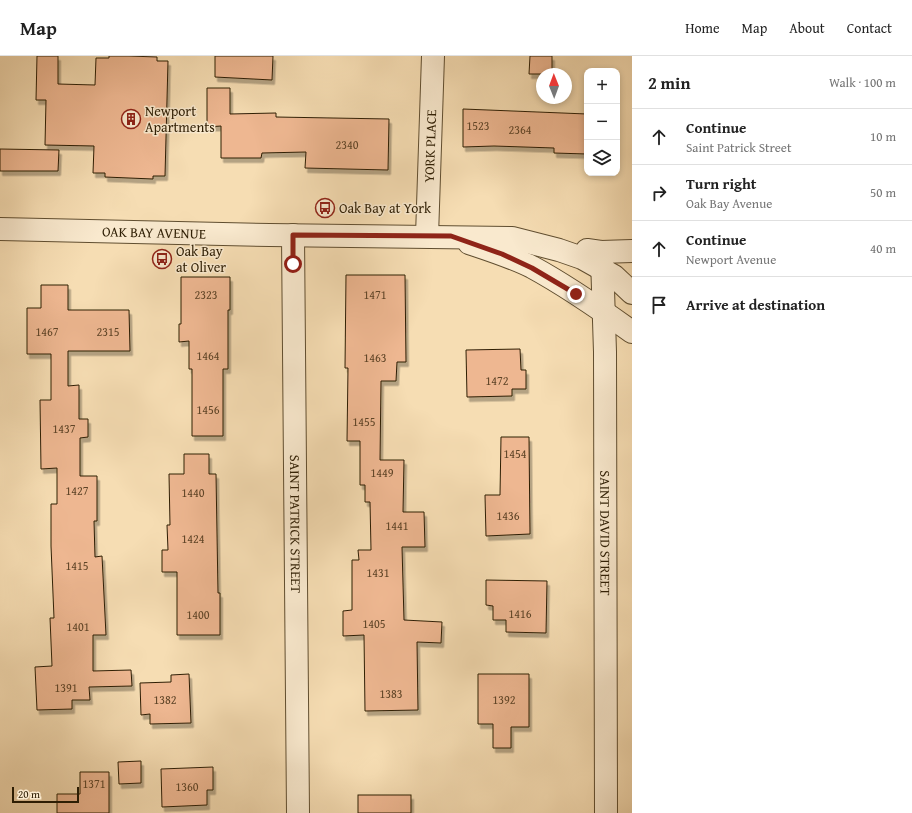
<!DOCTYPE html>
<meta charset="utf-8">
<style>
:root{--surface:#fff;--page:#f6f6f6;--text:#222;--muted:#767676;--line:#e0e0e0}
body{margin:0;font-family:"Gentium Book Plus",serif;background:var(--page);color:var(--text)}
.controls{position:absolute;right:12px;top:12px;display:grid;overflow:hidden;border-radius:8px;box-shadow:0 2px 6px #0003}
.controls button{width:36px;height:36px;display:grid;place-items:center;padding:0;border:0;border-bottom:1px solid var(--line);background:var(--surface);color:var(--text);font:20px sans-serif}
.compass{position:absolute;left:536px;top:12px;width:36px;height:36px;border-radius:50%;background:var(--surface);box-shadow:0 2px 6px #0003;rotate:359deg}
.scale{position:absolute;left:12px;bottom:10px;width:67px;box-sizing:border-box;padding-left:4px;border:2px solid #2e1e04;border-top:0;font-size:11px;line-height:14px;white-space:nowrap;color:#2e1e04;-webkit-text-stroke:3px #f9e9ce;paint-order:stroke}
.stop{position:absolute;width:12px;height:12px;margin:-9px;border:3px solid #8f2418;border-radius:50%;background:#fff}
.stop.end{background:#8f2418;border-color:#fff;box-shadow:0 1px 4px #0008}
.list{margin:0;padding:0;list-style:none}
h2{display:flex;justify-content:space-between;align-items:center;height:52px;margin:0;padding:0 16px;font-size:17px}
h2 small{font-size:13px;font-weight:400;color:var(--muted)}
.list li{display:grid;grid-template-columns:26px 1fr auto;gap:12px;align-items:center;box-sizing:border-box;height:56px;padding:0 16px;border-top:1px solid var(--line)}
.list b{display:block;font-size:15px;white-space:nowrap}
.list p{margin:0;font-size:13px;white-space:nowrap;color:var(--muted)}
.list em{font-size:13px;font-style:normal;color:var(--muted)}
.icon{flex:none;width:22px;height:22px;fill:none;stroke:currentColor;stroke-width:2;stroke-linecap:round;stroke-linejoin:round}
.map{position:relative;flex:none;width:632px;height:757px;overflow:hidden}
header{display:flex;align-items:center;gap:24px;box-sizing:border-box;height:56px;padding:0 20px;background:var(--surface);border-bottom:1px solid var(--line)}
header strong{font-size:19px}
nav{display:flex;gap:22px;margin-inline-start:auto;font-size:14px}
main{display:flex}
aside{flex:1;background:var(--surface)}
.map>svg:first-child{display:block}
</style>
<header>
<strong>Map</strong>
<nav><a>Home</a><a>Map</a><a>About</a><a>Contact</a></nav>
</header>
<main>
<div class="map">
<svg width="632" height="757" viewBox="0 0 632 757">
<defs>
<filter id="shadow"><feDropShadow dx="2.5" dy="4.5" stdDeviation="0" flood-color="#0004"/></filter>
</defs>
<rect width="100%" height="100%" fill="#f6ddb3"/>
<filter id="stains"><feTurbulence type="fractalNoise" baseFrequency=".005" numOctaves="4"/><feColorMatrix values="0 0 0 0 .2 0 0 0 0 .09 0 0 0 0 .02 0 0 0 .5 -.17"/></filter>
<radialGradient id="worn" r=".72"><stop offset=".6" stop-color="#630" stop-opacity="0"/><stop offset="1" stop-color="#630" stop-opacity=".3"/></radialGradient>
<!-- building -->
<g fill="#eeb791" stroke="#2e1e04" filter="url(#shadow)">
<path d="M 37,0 L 58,0 L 58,28 L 95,29 L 96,2 L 109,2 L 109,0 L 129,0 L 157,1 L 157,5 L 168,5 L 165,120 L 153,120 L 153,123 L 105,121 L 105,117 L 93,117 L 94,90 L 45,89 L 46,44 L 36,44 Z"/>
<path d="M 215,0 L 273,0 L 272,24 L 215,21 Z"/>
<path d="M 530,0 L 552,0 L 552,18 L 529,18 Z"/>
<path d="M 207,32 L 230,32 L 230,58 L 276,57 L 276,61 L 389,63 L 388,114 L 305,112 L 306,96 L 262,97 L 261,102 L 221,102 L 221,70 L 207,71 Z"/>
<path d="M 463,53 L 587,58 L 587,98 L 554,97 L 554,92 L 494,90 L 463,91 Z"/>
<path d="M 0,93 L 59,94 L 58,115 L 0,115 Z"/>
<path d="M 346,219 L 405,219 L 406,306 L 397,306 L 396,325 L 381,325 L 380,404 L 404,404 L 403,456 L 424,456 L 425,491 L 402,491 L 404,564 L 442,566 L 441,587 L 417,586 L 418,654 L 365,655 L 364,579 L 343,580 L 343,555 L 352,554 L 352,504 L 359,504 L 358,494 L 371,494 L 370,446 L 365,446 L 365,429 L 360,429 L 360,385 L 347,385 L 348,312 L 345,312 Z"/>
<path d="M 181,221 L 230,221 L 230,254 L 228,254 L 228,313 L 223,313 L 223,380 L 192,380 L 192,313 L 189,313 L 189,285 L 179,286 L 179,268 L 181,268 Z"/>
<path d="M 41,229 L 68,229 L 68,254 L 129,254 L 130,295 L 68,295 L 68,330 L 79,329 L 79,363 L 88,363 L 88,381 L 80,382 L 80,420 L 97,420 L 97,465 L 94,465 L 95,501 L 102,500 L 106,579 L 93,579 L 93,615 L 131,614 L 132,630 L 89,631 L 90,644 L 72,644 L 72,653 L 37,654 L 35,611 L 52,610 L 50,562 L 54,562 L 51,490 L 51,448 L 57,448 L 57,412 L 41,413 L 40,344 L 51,344 L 51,298 L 27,298 L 27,252 L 41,252 Z"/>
<path d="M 520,293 L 521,314 L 526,314 L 526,333 L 512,333 L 512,340 L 467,341 L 466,294 Z"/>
<path d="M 501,381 L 529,381 L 530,478 L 486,480 L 485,439 L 500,439 Z"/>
<path d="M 184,398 L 209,398 L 209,418 L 216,418 L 218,537 L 220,537 L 220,579 L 177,579 L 177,516 L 162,516 L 162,494 L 168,494 L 167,469 L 170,469 L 169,418 L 184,418 Z"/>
<path d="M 486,524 L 547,525 L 546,577 L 506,576 L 506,564 L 493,564 L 493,550 L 486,549 Z"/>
<path d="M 189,618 L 191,667 L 150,668 L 150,658 L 141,659 L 140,627 L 171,626 L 171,619 Z"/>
<path d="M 478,618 L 529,618 L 529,671 L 511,671 L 511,692 L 493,692 L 493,668 L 478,668 Z"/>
<path d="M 141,705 L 141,727 L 119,728 L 118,706 Z"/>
<path d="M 213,711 L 213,734 L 207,734 L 207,749 L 162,751 L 161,713 Z"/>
<path d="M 80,716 L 109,716 L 109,757 L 57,757 L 57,738 L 80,738 Z"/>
<rect x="358" y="739" width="53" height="18"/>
</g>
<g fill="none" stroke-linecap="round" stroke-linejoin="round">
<defs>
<g id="minor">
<path id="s1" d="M 0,173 L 270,179 L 512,182 L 559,194 L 582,202 L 614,220 L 632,237"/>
<path id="s2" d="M 293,179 L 298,757"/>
<path id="s3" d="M 427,180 L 433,0"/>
<path d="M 469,187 C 490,194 512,201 532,211 C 567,230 600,253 632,276"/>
<path d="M 587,194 L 601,196 L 632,195"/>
<path id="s4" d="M 602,202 L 605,296 L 606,757"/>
</g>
</defs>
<!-- minor casing -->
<use href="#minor" stroke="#604e30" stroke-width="24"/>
<!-- minor -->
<use href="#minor" stroke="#f9e9ce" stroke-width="22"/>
</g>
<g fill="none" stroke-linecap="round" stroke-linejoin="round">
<!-- route -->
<path stroke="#8f2418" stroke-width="5" d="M 293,208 L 293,179 L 451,180 L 502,198 L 532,212 L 576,238"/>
</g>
<!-- icons -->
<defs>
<symbol id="building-ring" viewBox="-11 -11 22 22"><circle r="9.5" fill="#f9e9ce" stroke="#8f2418" stroke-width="1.5"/><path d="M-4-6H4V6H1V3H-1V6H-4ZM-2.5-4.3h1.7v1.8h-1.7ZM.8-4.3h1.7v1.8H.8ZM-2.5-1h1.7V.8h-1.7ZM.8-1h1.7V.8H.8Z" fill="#8f2418"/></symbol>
<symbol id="bus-ring" viewBox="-11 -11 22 22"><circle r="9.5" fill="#f9e9ce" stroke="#8f2418" stroke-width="1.5"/><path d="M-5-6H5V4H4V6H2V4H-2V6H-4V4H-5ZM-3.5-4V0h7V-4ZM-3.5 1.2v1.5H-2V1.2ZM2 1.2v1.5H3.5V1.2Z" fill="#8f2418"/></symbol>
</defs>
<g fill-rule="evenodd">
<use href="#building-ring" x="120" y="52" width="22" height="22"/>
<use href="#bus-ring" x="314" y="141" width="22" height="22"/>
<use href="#bus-ring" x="151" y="192" width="22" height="22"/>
</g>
<g text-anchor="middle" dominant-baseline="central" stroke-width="3" stroke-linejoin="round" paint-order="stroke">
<!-- number labels -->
<g font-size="12" fill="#5e4427">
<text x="478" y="69">1523</text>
<text x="520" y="73">2364</text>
<text x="347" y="88">2340</text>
<text x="206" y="238">2323</text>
<text x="375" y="238">1471</text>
<text x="47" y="275">1467</text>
<text x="108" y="275">2315</text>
<text x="208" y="299">1464</text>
<text x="375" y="301">1463</text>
<text x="497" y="324">1472</text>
<text x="208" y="353">1456</text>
<text x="364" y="365">1455</text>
<text x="64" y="372">1437</text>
<text x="515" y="397">1454</text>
<text x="382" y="416">1449</text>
<text x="77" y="434">1427</text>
<text x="193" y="436">1440</text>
<text x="508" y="459">1436</text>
<text x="397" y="469">1441</text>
<text x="193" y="482">1424</text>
<text x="77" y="509">1415</text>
<text x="378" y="516">1431</text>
<text x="520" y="557">1416</text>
<text x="198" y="558">1400</text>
<text x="374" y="567">1405</text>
<text x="78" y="570">1401</text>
<text x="66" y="631">1391</text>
<text x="391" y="637">1383</text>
<text x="165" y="643">1382</text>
<text x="504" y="643">1392</text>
<text x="94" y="727">1371</text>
<text x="187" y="730">1360</text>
</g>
<!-- poi labels -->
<g font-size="14" fill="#2e1e04" stroke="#f9e9ce" text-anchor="start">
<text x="145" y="55">Newport<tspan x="145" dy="16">Apartments</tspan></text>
<text x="339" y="152">Oak Bay at York</text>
<text x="176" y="195">Oak Bay<tspan x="176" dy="16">at Oliver</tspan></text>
</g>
<!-- street labels -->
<g font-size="14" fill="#2e1e04" stroke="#f9e9ce">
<text stroke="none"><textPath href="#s3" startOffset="90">YORK PLACE</textPath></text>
<text stroke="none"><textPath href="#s1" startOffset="154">OAK BAY AVENUE</textPath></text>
<text stroke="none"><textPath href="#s2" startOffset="289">SAINT PATRICK STREET</textPath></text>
<text stroke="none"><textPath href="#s4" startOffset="275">SAINT DAVID STREET</textPath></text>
</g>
</g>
<rect width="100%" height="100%" filter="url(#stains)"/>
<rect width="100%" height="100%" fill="url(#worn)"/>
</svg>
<div class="controls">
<button>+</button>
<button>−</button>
<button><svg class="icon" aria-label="layers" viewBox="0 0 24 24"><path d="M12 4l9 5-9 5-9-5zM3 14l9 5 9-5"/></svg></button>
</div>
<svg class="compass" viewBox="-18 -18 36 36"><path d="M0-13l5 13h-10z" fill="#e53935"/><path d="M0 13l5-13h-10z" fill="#767676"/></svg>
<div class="scale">20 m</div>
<div class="stop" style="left:293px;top:208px"></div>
<div class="stop end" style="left:576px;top:238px"></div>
</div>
<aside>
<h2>2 min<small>Walk · 100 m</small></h2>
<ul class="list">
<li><svg class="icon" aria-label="ahead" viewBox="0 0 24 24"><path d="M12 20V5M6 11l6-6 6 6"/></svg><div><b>Continue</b><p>Saint Patrick Street</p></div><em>10 m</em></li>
<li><svg class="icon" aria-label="right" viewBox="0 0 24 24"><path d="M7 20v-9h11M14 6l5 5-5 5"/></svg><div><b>Turn right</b><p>Oak Bay Avenue</p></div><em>50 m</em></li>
<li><svg class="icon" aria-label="ahead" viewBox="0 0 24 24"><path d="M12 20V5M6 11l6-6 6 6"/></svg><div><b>Continue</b><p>Newport Avenue</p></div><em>40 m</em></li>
<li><svg class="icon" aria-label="arrive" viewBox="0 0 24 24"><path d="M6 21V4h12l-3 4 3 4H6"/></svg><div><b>Arrive at destination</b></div></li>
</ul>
</aside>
</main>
